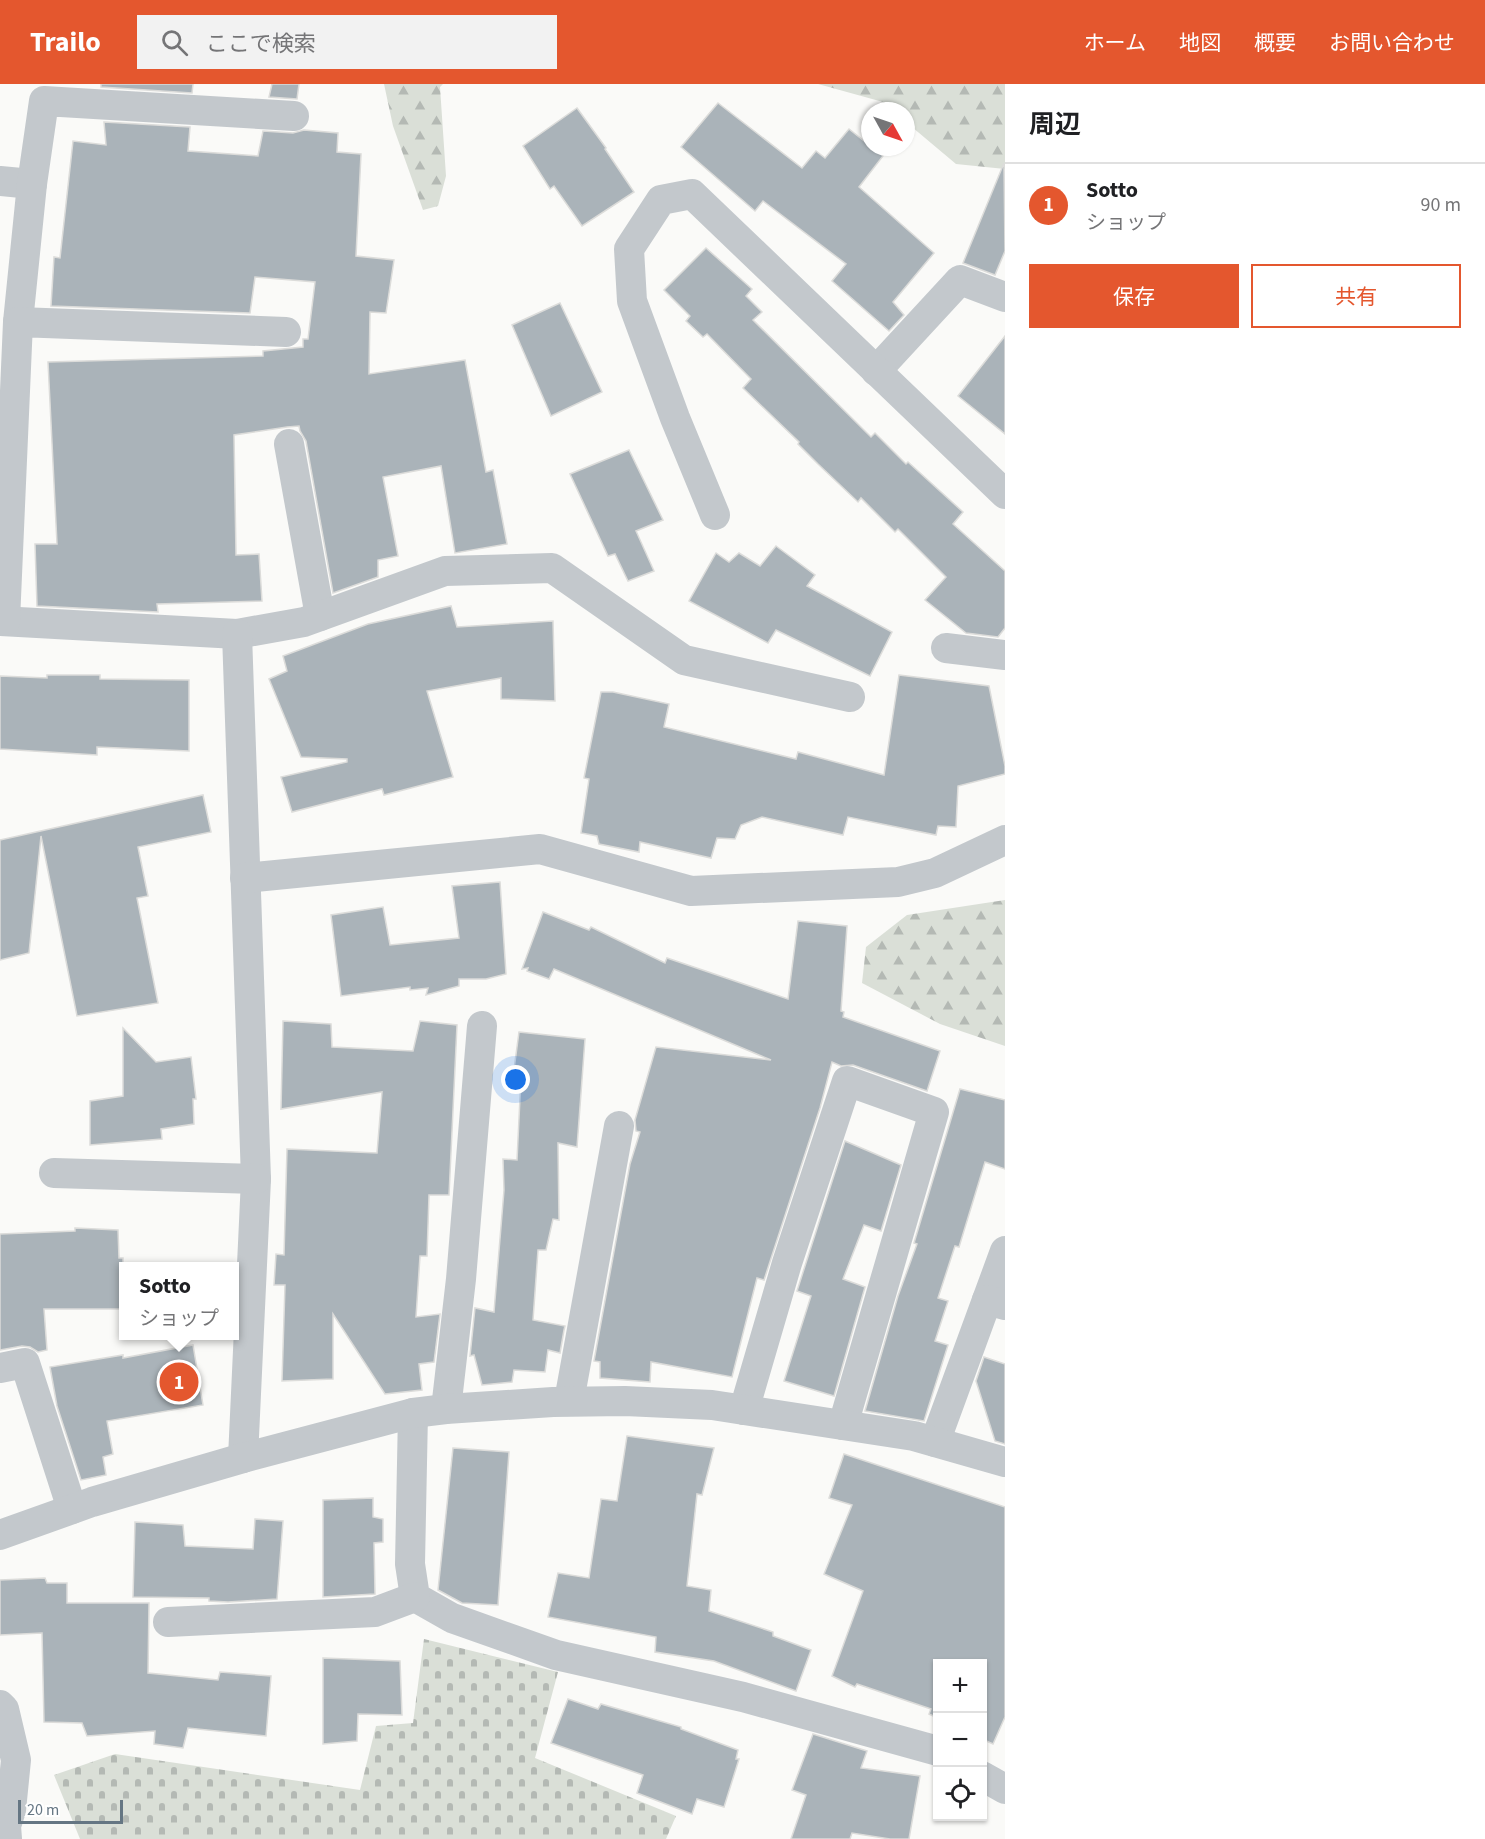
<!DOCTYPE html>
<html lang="ja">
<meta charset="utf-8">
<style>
:root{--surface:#fff;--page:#f2f2f2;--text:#202124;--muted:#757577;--line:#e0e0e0;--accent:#e4572e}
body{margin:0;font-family:"Source Sans 3","Noto Sans JP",sans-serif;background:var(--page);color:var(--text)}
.controls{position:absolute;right:18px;bottom:18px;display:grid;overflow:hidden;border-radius:0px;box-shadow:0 2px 4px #0004}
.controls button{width:54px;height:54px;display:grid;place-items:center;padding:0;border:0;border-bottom:2px solid var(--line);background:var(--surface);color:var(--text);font:30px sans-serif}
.compass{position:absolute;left:861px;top:18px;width:54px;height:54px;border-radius:50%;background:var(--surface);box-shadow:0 2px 4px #0004;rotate:130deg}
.scale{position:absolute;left:18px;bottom:15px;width:105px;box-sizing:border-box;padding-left:6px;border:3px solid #657683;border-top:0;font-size:16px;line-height:21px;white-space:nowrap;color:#657683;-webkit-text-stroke:4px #fff;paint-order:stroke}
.you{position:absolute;left:516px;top:996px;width:21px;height:21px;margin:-15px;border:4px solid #fff;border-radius:50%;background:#1a73e8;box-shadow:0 0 0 9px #1a73e833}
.badge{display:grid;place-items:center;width:39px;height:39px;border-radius:50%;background:var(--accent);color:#fff;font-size:20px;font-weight:700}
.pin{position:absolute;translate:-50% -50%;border:3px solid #fff;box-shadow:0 2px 6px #0006}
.popup{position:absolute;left:119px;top:1178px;width:120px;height:78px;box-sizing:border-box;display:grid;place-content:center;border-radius:0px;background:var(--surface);filter:drop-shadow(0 2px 4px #0005);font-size:20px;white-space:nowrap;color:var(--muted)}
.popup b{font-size:22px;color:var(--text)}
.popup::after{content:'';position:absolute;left:50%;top:100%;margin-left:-12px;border:12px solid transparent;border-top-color:var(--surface)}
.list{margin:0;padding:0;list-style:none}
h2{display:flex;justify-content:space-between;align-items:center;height:78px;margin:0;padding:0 24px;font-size:26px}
h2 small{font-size:20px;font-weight:400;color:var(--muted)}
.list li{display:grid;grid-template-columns:39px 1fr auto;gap:18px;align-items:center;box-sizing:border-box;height:84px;padding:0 24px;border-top:2px solid var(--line)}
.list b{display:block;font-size:22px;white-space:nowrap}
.list p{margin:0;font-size:20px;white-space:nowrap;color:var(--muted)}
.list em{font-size:20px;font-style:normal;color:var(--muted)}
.actions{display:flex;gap:12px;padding:18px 24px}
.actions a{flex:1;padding:14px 0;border:2px solid var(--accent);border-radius:0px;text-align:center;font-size:21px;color:var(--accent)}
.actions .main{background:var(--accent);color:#fff}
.icon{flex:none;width:33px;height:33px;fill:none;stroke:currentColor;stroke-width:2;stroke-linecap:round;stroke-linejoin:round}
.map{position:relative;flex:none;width:1005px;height:1755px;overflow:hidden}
header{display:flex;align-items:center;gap:36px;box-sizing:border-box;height:84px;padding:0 30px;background:var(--accent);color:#fff}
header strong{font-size:28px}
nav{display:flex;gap:33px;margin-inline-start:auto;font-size:21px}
.search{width:420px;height:54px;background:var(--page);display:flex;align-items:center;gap:15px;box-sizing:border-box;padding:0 21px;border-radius:0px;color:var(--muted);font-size:22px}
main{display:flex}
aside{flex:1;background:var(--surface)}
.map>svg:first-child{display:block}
</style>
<header>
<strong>Trailo</strong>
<div class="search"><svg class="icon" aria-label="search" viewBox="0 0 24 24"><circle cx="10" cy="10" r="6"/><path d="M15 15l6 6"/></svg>ここで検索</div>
<nav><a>ホーム</a><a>地図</a><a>概要</a><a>お問い合わせ</a></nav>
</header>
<main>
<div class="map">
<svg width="1005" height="1755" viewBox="0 0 1005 1755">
<defs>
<pattern id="forest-firs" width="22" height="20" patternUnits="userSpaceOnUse" patternTransform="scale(1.5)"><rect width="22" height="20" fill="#dadfd7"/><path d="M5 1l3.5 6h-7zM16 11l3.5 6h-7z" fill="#b4b9b4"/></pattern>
<pattern id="cemetery-stones" width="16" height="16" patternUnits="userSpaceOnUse" patternTransform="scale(1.5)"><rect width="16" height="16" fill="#dadfd7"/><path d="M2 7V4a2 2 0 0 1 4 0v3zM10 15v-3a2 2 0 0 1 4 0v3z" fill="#b4b9b4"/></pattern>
</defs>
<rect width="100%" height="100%" fill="#fafaf8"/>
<!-- forest -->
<g fill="url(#forest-firs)">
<path d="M 384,0 L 443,0 L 440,3 L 446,92 L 438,122 L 423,126 L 393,42 Z"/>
<path d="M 818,0 L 1005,0 L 1005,85 L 956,80 L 906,38 L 906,27 L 893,27 L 883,18 Z"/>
<path d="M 1005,816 L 1005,962 L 940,940 L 862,899 L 866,863 L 907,831 Z"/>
</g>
<!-- cemetery -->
<path fill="url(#cemetery-stones)" d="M 424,1555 L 558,1588 L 535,1674 L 676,1732 L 666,1755 L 80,1755 L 54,1691 L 115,1670 L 360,1706 L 376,1642 L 413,1639 Z"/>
<!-- building -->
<g fill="#aab3b9" stroke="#dcdcda" stroke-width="1.5">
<path d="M 101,0 L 193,0 L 192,9 L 101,3 Z"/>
<path d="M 272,0 L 299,0 L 297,15 L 269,13 Z"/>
<path d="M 718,19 L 802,84 L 816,67 L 825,74 L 849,45 L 883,72 L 859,103 L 934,169 L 893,218 L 904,231 L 889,247 L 832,197 L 846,180 L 763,117 L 755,127 L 681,63 Z"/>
<path d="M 577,24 L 606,64 L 605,65 L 634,108 L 582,142 L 554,102 L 550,105 L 523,62 Z"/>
<path d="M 104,38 L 190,43 L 188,67 L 258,72 L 263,47 L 293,49 L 304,46 L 338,49 L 337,68 L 361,70 L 356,172 L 394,176 L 386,229 L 370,228 L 369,290 L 465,276 L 486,388 L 493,386 L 507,460 L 455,469 L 441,382 L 383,393 L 398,472 L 378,476 L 378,493 L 333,509 L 306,357 L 300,347 L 299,342 L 287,343 L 234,351 L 236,471 L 259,470 L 262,517 L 157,520 L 158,528 L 37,522 L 35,460 L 57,460 L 48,278 L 263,272 L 263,267 L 303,263 L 303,255 L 308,255 L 315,198 L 255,193 L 250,229 L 51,222 L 54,173 L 60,174 L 73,57 L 106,61 Z"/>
<path d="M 1004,79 L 1005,167 L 995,191 L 963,179 Z"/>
<path d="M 706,164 L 752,205 L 746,212 L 762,228 L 753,236 L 871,353 L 875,349 L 906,380 L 908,378 L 963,428 L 953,440 L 1005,487 L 1005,544 L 998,553 L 966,549 L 925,516 L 946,493 L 898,445 L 895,448 L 861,414 L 858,418 L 818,380 L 798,360 L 799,358 L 743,304 L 751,295 L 707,250 L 703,253 L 686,237 L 690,232 L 664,206 Z"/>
<path d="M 560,219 L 602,308 L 551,332 L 512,241 Z"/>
<path d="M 1005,252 L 1005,350 L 958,312 Z"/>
<path d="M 629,366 L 663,436 L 636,447 L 654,487 L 628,497 L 615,470 L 608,472 L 570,390 Z"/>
<path d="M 776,462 L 815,491 L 807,502 L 892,548 L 870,592 L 776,546 L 768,559 L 689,517 L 716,469 L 729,478 L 739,469 L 760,482 Z"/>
<path d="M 451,522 L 457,543 L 553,537 L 555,617 L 501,615 L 501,594 L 427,607 L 453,693 L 384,711 L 382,705 L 292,728 L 281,693 L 347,678 L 347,675 L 301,673 L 269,595 L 287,587 L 283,572 L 368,540 Z"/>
<path d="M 47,591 L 100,591 L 100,595 L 189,596 L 189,667 L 97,663 L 97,671 L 0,665 L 0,592 L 47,594 Z"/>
<path d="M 899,591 L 989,602 L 1005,682 L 1005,690 L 958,702 L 956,743 L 938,742 L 936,751 L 848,733 L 843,751 L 762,733 L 741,741 L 735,755 L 717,754 L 711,774 L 640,758 L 639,768 L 599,760 L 597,752 L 581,749 L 589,695 L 584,694 L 601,608 L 613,608 L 669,620 L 664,643 L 796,675 L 798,668 L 884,691 Z"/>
<path d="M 203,711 L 211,748 L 138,763 L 148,812 L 137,814 L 158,919 L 77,932 L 41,752 L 29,869 L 0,876 L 0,756 Z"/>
<path d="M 500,798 L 506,890 L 486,895 L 459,895 L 459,902 L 426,911 L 428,904 L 410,906 L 410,903 L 341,912 L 331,831 L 383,823 L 390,861 L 459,854 L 452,802 Z"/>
<path d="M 543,828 L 589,846 L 591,843 L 665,879 L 667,874 L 788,915 L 798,837 L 847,842 L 841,927 L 844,928 L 843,933 L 940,967 L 927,1007 L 853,981 L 841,982 L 832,978 L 820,1024 L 764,1196 L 757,1194 L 732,1293 L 651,1278 L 650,1298 L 600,1294 L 600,1278 L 594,1277 L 630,1080 L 640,1048 L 636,1047 L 635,1036 L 656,963 L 771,976 L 554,885 L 549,895 L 527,887 L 528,884 L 522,885 Z"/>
<path d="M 283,937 L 331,940 L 332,963 L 413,967 L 420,937 L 457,941 L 449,1111 L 429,1111 L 427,1172 L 420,1172 L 416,1233 L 440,1230 L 434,1278 L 419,1280 L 422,1306 L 385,1310 L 333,1230 L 333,1295 L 282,1297 L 285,1201 L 274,1201 L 276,1170 L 284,1171 L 287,1065 L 377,1069 L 382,1008 L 281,1025 Z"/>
<path d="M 123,944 L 156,978 L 191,973 L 196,1015 L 193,1015 L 194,1040 L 161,1045 L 162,1055 L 90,1061 L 90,1017 L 123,1012 Z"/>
<path d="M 519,948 L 585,955 L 577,1063 L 558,1059 L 559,1136 L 553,1135 L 546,1166 L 538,1166 L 533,1236 L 565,1242 L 564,1246 L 560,1269 L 548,1266 L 545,1288 L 514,1286 L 512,1298 L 482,1301 L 474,1271 L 470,1272 L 475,1224 L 494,1228 L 504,1106 L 503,1075 L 517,1076 L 521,993 L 513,993 Z"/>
<path d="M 960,1005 L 1005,1016 L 1005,1085 L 985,1078 L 959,1163 L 955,1162 L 938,1214 L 948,1217 L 935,1257 L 948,1261 L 924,1337 L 865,1327 L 898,1212 L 917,1160 L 914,1159 Z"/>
<path d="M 845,1057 L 901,1081 L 881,1147 L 864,1141 L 843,1195 L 865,1203 L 834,1312 L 784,1297 L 811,1212 L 797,1207 Z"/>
<path d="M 75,1144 L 118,1146 L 119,1174 L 123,1174 L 123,1225 L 44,1225 L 47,1266 L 38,1268 L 30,1263 L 22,1262 L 0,1266 L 0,1150 L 75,1147 Z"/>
<path d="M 193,1261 L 203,1321 L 107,1337 L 113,1370 L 103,1373 L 106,1391 L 81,1396 L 57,1322 L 50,1283 L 123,1271 L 123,1274 Z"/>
<path d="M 984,1273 L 1005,1280 L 1005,1360 L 995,1357 L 976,1297 Z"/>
<path d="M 627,1352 L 714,1364 L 702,1411 L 697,1410 L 687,1502 L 711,1506 L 709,1527 L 773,1548 L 773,1552 L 811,1566 L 796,1607 L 714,1577 L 655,1568 L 656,1553 L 548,1533 L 558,1489 L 589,1494 L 601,1415 L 617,1417 Z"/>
<path d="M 453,1364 L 509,1368 L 498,1521 L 462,1519 L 438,1506 Z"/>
<path d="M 844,1370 L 1005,1423 L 1005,1633 L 993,1660 L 982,1655 L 982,1580 L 938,1580 L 938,1634 L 929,1630 L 931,1625 L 857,1600 L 855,1603 L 832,1592 L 863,1507 L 824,1490 L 852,1421 L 829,1414 Z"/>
<path d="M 373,1414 L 373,1433 L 383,1435 L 383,1458 L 374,1459 L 375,1510 L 323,1513 L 323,1416 Z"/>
<path d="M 255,1435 L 283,1437 L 277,1515 L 228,1518 L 209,1517 L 209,1514 L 133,1513 L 135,1438 L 183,1441 L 185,1462 L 253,1465 Z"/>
<path d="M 45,1494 L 47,1499 L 67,1499 L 67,1519 L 149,1519 L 148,1589 L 218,1596 L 220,1588 L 271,1592 L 266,1652 L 188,1644 L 183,1664 L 154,1660 L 155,1647 L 87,1652 L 82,1639 L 44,1638 L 42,1549 L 0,1551 L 0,1496 Z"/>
<path d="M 323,1574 L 400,1577 L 402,1631 L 358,1630 L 357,1657 L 323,1660 Z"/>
<path d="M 568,1615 L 598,1625 L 601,1620 L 681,1643 L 681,1645 L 738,1666 L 736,1675 L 739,1675 L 724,1723 L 697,1715 L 692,1730 L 637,1709 L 643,1691 L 551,1659 Z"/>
<path d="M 813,1650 L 867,1667 L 861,1684 L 920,1692 L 909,1755 L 890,1755 L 852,1749 L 850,1755 L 791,1755 L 806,1711 L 792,1706 Z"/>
</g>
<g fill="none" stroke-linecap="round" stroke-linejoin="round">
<!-- minor -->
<g stroke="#c3c8cc" stroke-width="30">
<path d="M 0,97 L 32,100"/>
<path d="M 18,238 L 32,100 L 44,17 L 294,32"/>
<path d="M 876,287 L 960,196 L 1005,213"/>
<path d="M 289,360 L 320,532"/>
<path d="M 715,431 L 675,334 L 632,217 L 629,165 L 661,116 L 692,110 L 1005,410"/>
<path d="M 0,537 L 237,550 L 304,538 L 445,487 L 552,484 L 684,576 L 850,613"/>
<path d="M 5,537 L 18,238 L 286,248"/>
<path d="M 237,550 L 256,1095 L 243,1374"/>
<path d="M 946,564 L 1005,571"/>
<path d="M 245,794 L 540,765 L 691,807 L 898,798 L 935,789 L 1005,756"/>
<path d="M 54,1089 L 256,1095"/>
<path d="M 987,1216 L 1005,1167"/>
<path d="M 0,1284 L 25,1279 L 72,1425"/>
<path d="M 569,1317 L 619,1042"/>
<path d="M 446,1325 L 461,1195 L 482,942"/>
<path d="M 744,1326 L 787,1179 L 847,997 L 934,1028 L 843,1341"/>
<path d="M 413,1329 L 410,1480 L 415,1513 L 452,1534 L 556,1571 L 743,1613 L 938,1667"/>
<path d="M 935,1358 L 987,1216 L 1005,1221"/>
<path d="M 0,1451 L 92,1418 L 243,1374 L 413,1329 L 446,1325 L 553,1318 L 625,1317 L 712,1321 L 914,1352 L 1005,1378"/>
<path d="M 168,1538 L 375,1528 L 415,1513"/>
<path d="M 0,1621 L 4,1625 L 16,1676 L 11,1726 L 6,1742 L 7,1755"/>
<path d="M 982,1692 L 1005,1705"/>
</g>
</g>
</svg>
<div class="controls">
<button>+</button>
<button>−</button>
<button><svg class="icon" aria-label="locate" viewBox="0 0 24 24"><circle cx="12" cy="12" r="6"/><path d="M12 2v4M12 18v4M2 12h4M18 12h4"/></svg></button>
</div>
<svg class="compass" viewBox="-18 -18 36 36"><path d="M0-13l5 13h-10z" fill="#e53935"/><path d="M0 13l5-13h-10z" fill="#757577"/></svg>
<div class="scale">20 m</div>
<div class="you"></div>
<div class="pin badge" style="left:179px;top:1298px">1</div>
<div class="popup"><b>Sotto</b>ショップ</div>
</div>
<aside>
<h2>周辺<small></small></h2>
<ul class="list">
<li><span class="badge">1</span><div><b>Sotto</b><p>ショップ</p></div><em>90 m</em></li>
</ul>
<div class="actions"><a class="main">保存</a><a>共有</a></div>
</aside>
</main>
